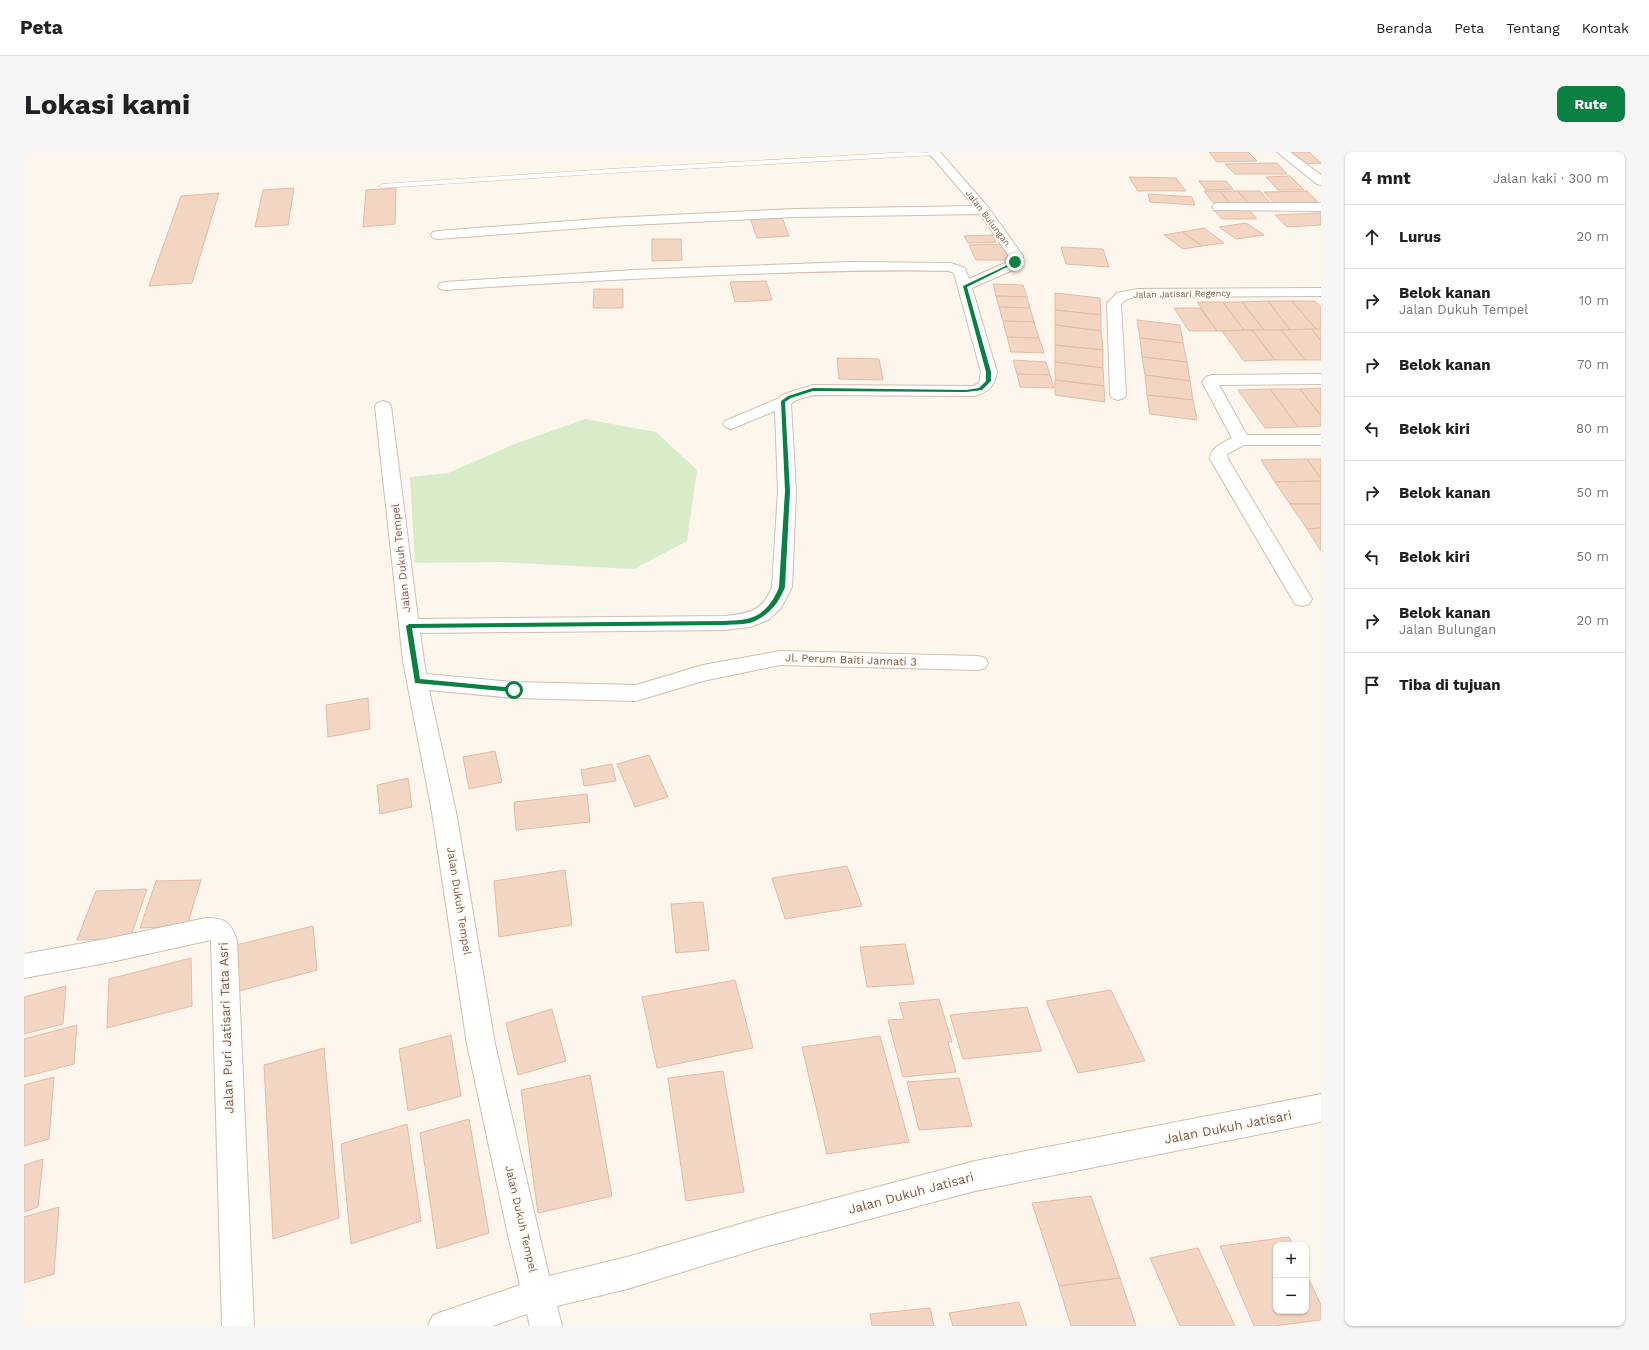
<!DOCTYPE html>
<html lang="id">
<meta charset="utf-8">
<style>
:root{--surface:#fff;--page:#f6f6f6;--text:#202124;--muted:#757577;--line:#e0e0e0;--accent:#0b8043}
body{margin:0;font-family:"Work Sans",sans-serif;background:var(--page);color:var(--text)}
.controls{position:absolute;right:12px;bottom:12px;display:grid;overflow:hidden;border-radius:8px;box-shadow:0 1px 3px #0004}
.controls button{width:36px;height:36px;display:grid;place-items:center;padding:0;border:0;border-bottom:1px solid var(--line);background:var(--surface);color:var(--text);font:20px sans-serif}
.stop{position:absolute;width:12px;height:12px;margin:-9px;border:3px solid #0b8043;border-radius:50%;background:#fff}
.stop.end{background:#0b8043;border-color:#fff;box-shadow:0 1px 4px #0008}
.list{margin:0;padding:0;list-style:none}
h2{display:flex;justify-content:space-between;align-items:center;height:52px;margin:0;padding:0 16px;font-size:17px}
h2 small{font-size:13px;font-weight:400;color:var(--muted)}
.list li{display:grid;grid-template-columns:26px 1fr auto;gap:12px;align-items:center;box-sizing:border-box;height:64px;padding:0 16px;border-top:1px solid var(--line)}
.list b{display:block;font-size:15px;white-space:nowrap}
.list p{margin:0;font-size:13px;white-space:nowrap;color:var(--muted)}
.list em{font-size:13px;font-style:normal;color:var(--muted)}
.icon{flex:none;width:22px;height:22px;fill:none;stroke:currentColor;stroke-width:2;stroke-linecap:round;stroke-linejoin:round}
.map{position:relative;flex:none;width:1297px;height:1174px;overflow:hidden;border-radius:8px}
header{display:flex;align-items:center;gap:24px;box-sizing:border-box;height:56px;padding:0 20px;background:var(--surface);border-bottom:1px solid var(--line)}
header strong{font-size:19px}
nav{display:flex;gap:22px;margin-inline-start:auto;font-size:14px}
.intro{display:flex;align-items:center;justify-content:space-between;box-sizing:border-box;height:96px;padding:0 24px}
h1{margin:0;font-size:28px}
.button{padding:10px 18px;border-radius:8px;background:var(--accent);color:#fff;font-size:14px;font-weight:700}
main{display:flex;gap:24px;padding:0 24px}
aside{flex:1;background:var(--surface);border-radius:8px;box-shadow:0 1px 3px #0004}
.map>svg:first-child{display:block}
</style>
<header>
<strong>Peta</strong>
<nav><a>Beranda</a><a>Peta</a><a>Tentang</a><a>Kontak</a></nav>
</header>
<div class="intro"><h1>Lokasi kami</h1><a class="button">Rute</a></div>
<main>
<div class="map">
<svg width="1297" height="1174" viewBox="0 0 1297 1174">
<rect width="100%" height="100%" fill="#fdf6ec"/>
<!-- green -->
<path fill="#d8ecc9" d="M 561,267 L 632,280 L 673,318 L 663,389 L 610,417 L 475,410 L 391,411 L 386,325 L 424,321 L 488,293 Z"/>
<!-- building -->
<g fill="#f3d5c3" stroke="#e6bba3">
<path d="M 1185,0 L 1224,0 L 1233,9 L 1193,10 Z"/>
<path d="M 1262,0 L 1285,0 L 1297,11 L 1276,12 Z"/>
<path d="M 1253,11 L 1263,22 L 1211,22 L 1201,12 Z"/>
<path d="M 1266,24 L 1280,38 L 1254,38 L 1242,25 Z"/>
<path d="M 1105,25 L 1152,26 L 1162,39 L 1114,39 Z"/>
<path d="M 1175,29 L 1202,29 L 1209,37 L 1182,38 Z"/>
<path d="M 270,36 L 264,73 L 231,75 L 239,38 Z"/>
<path d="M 372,36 L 371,72 L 339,75 L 342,38 Z"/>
<path d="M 1180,39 L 1196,39 L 1208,54 L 1192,54 Z"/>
<path d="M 1196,39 L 1214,39 L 1227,54 L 1208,54 Z"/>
<path d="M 1214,39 L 1236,39 L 1249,54 L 1227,54 Z"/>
<path d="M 1283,39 L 1297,53 L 1253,54 L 1240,40 Z"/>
<path d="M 195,41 L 168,131 L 125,134 L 157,44 Z"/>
<path d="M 1124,42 L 1168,45 L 1171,53 L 1126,50 Z"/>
<path d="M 1190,58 L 1225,58 L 1233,67 L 1198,67 Z"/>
<path d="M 1297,61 L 1297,73 L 1263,75 L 1251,63 Z"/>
<path d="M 758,65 L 765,84 L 733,86 L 726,66 Z"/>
<path d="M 1222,71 L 1240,83 L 1212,87 L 1195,75 Z"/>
<path d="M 1180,76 L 1200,91 L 1178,94 L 1158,80 Z"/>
<path d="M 1158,80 L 1178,94 L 1159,97 L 1140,83 Z"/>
<path d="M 968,83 L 972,90 L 944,91 L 940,84 Z"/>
<path d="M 628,87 L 657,87 L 658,108 L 628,109 Z"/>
<path d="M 980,92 L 988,108 L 952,108 L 945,93 Z"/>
<path d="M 1037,95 L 1079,97 L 1085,115 L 1042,112 Z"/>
<path d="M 742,129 L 748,148 L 711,150 L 706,130 Z"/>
<path d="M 969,132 L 999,133 L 1003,145 L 972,144 Z"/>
<path d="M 570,137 L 599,137 L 599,156 L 569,156 Z"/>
<path d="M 1031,141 L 1076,146 L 1077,163 L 1031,158 Z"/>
<path d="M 972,144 L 1003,145 L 1006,156 L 975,155 Z"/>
<path d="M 1244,149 L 1268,149 L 1292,177 L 1266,178 Z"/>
<path d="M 1244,149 L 1266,178 L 1240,178 L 1218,150 Z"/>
<path d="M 1268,149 L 1291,149 L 1297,155 L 1297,177 L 1292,177 Z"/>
<path d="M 1173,150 L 1199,150 L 1220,178 L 1193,179 Z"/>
<path d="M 1199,150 L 1218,150 L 1240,178 L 1220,178 Z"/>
<path d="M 975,155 L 1006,156 L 1010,170 L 979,169 Z"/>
<path d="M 1150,156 L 1176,156 L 1193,179 L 1165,179 Z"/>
<path d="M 1031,158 L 1077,163 L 1077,179 L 1031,173 Z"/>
<path d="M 1113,168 L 1156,173 L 1159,191 L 1116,186 Z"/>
<path d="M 979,169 L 1010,170 L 1015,186 L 983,185 Z"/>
<path d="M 1031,173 L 1077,179 L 1079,198 L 1031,193 Z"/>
<path d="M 1288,177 L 1297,189 L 1297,208 L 1281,208 L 1257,178 Z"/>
<path d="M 1288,177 L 1297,177 L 1297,189 Z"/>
<path d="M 1228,178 L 1251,208 L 1220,209 L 1198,179 Z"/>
<path d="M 1228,178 L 1257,178 L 1281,208 L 1251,208 Z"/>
<path d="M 983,185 L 1015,186 L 1020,201 L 987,200 Z"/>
<path d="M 1116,186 L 1159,191 L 1163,210 L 1118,205 Z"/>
<path d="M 1031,193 L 1079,198 L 1079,216 L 1031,210 Z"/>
<path d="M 1118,205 L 1163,210 L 1166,229 L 1121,223 Z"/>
<path d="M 813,206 L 855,207 L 859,228 L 815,227 Z"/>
<path d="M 989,208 L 1022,210 L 1026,223 L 993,222 Z"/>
<path d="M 1031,210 L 1079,216 L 1080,234 L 1031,228 Z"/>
<path d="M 993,222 L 1026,223 L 1030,236 L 996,235 Z"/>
<path d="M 1121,223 L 1166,229 L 1169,248 L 1123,243 Z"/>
<path d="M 1031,228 L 1080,234 L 1081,250 L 1031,243 Z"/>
<path d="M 1297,236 L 1297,264 L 1276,237 Z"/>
<path d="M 1246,237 L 1276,237 L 1297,264 L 1297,274 L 1274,275 Z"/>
<path d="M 1246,237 L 1274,275 L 1241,276 L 1214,238 Z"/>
<path d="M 1123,243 L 1169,248 L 1173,268 L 1126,262 Z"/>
<path d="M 1283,307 L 1297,307 L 1297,327 Z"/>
<path d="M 1283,307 L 1297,327 L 1297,329 L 1251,330 L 1237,308 Z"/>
<path d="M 1297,329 L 1297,352 L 1266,352 L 1251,330 Z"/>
<path d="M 1266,352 L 1297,352 L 1297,376 L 1283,377 Z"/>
<path d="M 1297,376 L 1297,399 L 1283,377 Z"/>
<path d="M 344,546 L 346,577 L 304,585 L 302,553 Z"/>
<path d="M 471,599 L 478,630 L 445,637 L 439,605 Z"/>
<path d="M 625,603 L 644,645 L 611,655 L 593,612 Z"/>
<path d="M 588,612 L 592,629 L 560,634 L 557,618 Z"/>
<path d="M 384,626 L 388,655 L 356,662 L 353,633 Z"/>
<path d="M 563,642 L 566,670 L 492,678 L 490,650 Z"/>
<path d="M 823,714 L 838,754 L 761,767 L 748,726 Z"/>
<path d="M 541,718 L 548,773 L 475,785 L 470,729 Z"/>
<path d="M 177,728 L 163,774 L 116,776 L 132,729 Z"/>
<path d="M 123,737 L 106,787 L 53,788 L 72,739 Z"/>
<path d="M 679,750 L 685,798 L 652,801 L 647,752 Z"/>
<path d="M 289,774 L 293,818 L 215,839 L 212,793 Z"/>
<path d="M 881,792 L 890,832 L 843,835 L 836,795 Z"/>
<path d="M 167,806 L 168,854 L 83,876 L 85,827 Z"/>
<path d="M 711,828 L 729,896 L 633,916 L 618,845 Z"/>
<path d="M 42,834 L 39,872 L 0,882 L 0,845 Z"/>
<path d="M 1087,838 L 1121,909 L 1054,921 L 1022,849 Z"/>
<path d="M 915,847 L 928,890 L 924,890 L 932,920 L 879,925 L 864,868 L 880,867 L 875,851 Z"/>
<path d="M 1003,855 L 1018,899 L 939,907 L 926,863 Z"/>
<path d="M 528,857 L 542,909 L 494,923 L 482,871 Z"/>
<path d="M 53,873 L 50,912 L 0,925 L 0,887 Z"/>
<path d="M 427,883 L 437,944 L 384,959 L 375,897 Z"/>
<path d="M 856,884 L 885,990 L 803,1002 L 778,895 Z"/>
<path d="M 300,896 L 315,1066 L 249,1087 L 240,913 Z"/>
<path d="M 699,919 L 720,1040 L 662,1049 L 644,926 Z"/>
<path d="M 566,923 L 588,1044 L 514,1061 L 497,938 Z"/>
<path d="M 30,925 L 25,987 L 0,994 L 0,933 Z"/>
<path d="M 935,926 L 948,974 L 895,978 L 883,930 Z"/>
<path d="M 445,967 L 465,1081 L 413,1097 L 396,981 Z"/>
<path d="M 383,972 L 397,1069 L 327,1092 L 317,992 Z"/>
<path d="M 19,1007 L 14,1055 L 0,1060 L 0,1013 Z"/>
<path d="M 1067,1044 L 1096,1126 L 1035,1134 L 1008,1051 Z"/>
<path d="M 35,1055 L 30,1122 L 0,1131 L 0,1065 Z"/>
<path d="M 1265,1085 L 1269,1093 L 1252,1093 L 1252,1159 L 1282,1159 L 1282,1121 L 1297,1153 L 1297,1168 L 1250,1174 L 1230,1174 L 1196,1094 Z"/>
<path d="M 1174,1096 L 1211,1174 L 1156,1174 L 1126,1106 Z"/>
<path d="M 1096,1126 L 1112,1174 L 1047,1174 L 1035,1134 Z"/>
<path d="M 995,1150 L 1003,1174 L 929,1174 L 925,1161 Z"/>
<path d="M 906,1156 L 910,1174 L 848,1174 L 846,1162 Z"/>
</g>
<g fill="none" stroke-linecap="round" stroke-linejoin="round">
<defs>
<path id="lane" d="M 886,0 L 915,1 L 911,3 L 586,21 L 358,36 L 354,34 L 358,32 L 586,17 Z"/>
<g id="street">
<path d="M 904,0 L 916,0 L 964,55 L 999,104 L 998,110 L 991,117 L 948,136 L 973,220 C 970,235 965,240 950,244 L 790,243 L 772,248 L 767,252 L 772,339 L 768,435 L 757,456 L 744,468 L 726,475 L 701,478 L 396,481 L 402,522 L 490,530 L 612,533 L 679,513 L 756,499 L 954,504 L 961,506 L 964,511 L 961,516 L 954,518 L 756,513 L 679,529 L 612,549 L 490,546 L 405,538 L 432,660 L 471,892 L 525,1124 L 603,1105 L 740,1065 L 951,1009 L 1297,942 L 1297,970 L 951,1039 L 740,1095 L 603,1137 L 533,1154 L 538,1174 L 506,1174 L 503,1162 L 468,1174 L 404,1174 L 409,1163 L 496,1133 L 484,1083 L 443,892 L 408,660 L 379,509 L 351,254 L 353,251 L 359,249 L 365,251 L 367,254 L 394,467 L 701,464 C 725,461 738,460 748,435 L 754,339 L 751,259 L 707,277 L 701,275 L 699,272 L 701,269 L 753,247 L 760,242 L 789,233 L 949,234 L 955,231 L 957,220 L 930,121 L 925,119 C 857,117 790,120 722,122 C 622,126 521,131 421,138 L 416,137 L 414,134 L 416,131 L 421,130 L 610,118 L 825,110 L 927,111 L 941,116 L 945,127 L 981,111 L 985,108 L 985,104 L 956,62 L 771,65 L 586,74 L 414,87 L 409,86 L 407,83 L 409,80 L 414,79 L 586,66 L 771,57 L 950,54 Z"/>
<path d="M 1253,0 L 1266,0 L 1297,23 L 1297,33 L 1293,32 Z"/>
<path d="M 1194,51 L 1297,51 L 1297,59 L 1190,58 L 1188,55 L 1190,52 Z"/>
<path d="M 1297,136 L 1297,144 L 1114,145 L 1103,147 L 1097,152 L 1102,243 L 1100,246 L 1094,248 L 1088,246 L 1086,243 L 1083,151 L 1093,141 L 1114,137 Z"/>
<path d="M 1297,222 L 1297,232 L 1195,233 L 1223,283 L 1297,283 L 1297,293 L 1220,293 L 1203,302 L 1204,307 L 1288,447 L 1285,452 L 1278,454 L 1271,452 L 1186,307 C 1187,295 1198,291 1208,286 L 1178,230 L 1182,225 L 1188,223 Z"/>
<path d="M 182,766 C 201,766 207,770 213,789 L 230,1174 L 198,1174 L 187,788 L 87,810 L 0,826 L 0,802 L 87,786 Z"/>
</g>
</defs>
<!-- lane casing -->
<use href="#lane" stroke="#d1beb0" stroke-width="1"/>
<!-- street casing -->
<use href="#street" stroke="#d1beb0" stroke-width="2"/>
<!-- lane -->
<use href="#lane" fill="#fff" fill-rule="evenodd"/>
<!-- street -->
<use href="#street" fill="#fff" fill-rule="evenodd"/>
</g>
<!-- route -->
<path fill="#0b8043" d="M 990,110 L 993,110 L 943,135 L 967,220 L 967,229 L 958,238 L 942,240 L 789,239 L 767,246 L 761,250 L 766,339 L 761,435 C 755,451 745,463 729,470 C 721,473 709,472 701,473 L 388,476 L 396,527 L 490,536 L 493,538 L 490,540 L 391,531 L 382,474 L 385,472 L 701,469 C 709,468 718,469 726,466 C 740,462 750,449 755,435 L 761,339 L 757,249 L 764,244 L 789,236 L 942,238 L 955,236 L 962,229 L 962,220 L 939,134 Z"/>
<g text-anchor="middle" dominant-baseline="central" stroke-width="3.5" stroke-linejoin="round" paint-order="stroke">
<!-- far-street labels -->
<g font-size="9" fill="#7a5c4d" stroke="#fffaf3">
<text transform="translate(964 66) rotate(53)">Jalan Bulungan</text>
<text transform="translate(1158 142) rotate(-1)">Jalan Jatisari Regency</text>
</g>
<!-- street labels -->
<g font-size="11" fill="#7a5c4d" stroke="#fffaf3">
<text transform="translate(377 406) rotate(-96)">Jalan Dukuh Tempel</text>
<text transform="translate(827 508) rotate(2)">Jl. Perum Baiti Jannati 3</text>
<text transform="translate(435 749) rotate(81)">Jalan Dukuh Tempel</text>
<text transform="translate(497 1067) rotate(77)">Jalan Dukuh Tempel</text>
</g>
<!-- near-street labels -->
<g font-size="13" fill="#7a5c4d" stroke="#fffaf3">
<text transform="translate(202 876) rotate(-92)">Jalan Puri Jatisari Tata Asri</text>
<text transform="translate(1204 975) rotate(-11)">Jalan Dukuh Jatisari</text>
<text transform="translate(887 1041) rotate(-15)">Jalan Dukuh Jatisari</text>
</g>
</g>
</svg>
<div class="controls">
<button>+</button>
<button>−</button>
</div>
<div class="stop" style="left:490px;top:538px"></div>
<div class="stop end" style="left:991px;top:110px"></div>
</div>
<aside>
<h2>4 mnt<small>Jalan kaki · 300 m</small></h2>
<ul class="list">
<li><svg class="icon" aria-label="ahead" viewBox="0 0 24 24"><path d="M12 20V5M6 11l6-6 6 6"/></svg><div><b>Lurus</b></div><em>20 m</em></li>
<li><svg class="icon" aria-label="right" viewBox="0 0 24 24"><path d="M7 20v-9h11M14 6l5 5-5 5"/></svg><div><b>Belok kanan</b><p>Jalan Dukuh Tempel</p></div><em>10 m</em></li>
<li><svg class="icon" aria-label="right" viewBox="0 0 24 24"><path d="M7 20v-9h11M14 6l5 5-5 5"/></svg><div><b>Belok kanan</b></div><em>70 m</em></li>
<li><svg class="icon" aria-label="left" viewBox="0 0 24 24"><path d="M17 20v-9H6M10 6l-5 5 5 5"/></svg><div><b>Belok kiri</b></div><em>80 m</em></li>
<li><svg class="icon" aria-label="right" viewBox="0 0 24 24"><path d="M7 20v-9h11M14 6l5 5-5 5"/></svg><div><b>Belok kanan</b></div><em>50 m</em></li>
<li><svg class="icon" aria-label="left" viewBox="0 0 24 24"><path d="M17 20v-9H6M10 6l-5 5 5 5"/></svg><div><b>Belok kiri</b></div><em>50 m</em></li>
<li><svg class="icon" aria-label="right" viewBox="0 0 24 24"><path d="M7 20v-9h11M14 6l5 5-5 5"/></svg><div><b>Belok kanan</b><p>Jalan Bulungan</p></div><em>20 m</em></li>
<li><svg class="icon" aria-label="arrive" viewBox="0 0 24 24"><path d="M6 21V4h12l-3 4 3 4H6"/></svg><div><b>Tiba di tujuan</b></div></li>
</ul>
</aside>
</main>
